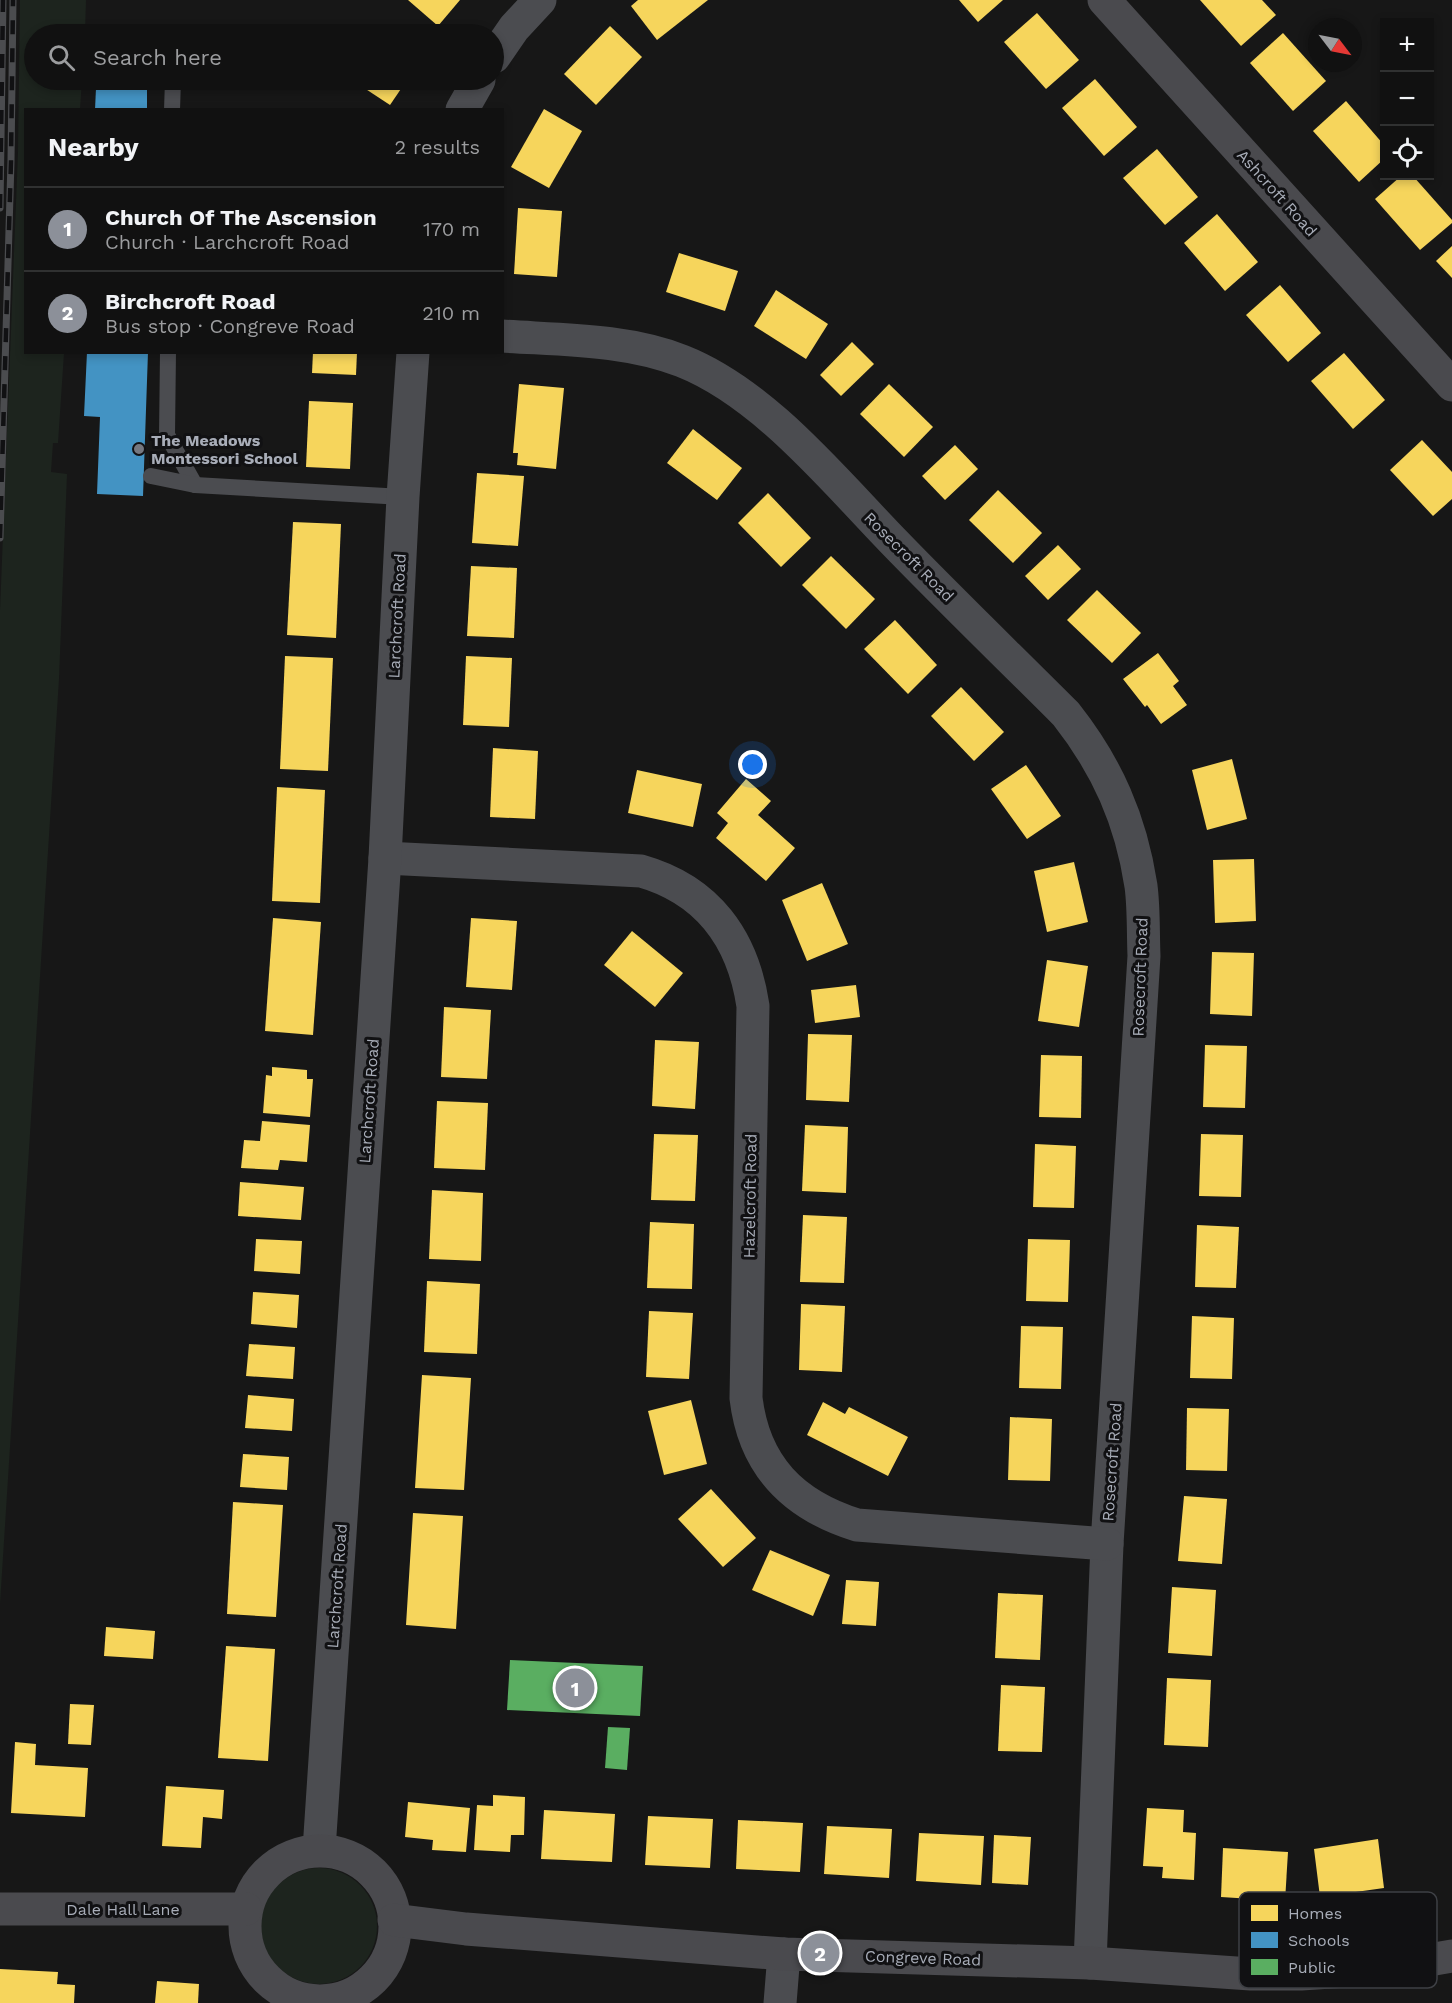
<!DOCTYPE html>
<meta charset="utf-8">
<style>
:root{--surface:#111;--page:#1a1a1a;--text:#f1f3f6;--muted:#9c9d9f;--line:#303131;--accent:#8c9099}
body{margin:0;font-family:"Work Sans",sans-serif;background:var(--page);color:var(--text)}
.controls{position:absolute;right:18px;top:18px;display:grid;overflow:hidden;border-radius:0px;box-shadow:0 3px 9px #0003}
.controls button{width:54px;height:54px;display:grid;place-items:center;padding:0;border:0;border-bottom:2px solid var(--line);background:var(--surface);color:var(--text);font:30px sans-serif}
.compass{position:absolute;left:1308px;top:18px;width:54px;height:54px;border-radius:50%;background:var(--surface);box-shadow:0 3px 9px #0003;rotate:122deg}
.you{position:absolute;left:753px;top:765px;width:21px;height:21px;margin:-15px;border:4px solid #fff;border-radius:50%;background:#1a73e8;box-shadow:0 0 0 9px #1a73e833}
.badge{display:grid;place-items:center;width:39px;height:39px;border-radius:50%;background:var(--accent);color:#fff;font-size:20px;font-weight:700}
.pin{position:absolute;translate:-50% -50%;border:3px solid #fff;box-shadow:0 2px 6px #0006}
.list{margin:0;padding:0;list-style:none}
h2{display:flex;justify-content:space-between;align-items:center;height:78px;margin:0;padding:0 24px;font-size:26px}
h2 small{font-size:20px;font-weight:400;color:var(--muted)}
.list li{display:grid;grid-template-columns:39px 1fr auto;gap:18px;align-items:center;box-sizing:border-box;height:84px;padding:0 24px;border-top:2px solid var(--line)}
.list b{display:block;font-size:22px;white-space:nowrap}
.list p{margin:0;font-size:20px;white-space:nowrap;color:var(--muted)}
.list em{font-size:20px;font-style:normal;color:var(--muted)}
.icon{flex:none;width:33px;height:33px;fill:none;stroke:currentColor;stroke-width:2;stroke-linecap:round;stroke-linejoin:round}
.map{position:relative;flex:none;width:1452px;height:2003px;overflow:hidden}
.search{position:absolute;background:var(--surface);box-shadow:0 3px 9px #0003;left:24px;top:24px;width:480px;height:66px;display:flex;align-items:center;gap:15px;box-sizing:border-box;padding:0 21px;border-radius:33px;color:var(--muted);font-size:22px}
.panel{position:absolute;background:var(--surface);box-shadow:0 3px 9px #0003;left:24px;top:108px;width:480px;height:246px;border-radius:0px}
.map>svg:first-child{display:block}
</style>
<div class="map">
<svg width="1452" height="2003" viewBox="0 0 1452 2003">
<rect width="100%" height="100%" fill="#171717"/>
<!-- green -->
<g fill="#1d241e">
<path d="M 20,0 L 86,0 L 85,34 L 34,34 L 34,80 L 82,80 L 80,109 L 26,110 L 26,352 L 64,353 L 58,443 L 53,443 L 51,472 L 67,474 L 59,679 L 0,1604 L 0,611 L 18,152 Z"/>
<circle cx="319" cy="1926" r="58"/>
</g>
<!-- homes -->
<g fill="#f6d55c">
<path d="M 408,0 L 460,0 L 438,26 Z"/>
<path d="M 638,0 L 708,0 L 657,40 L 631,6 Z"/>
<path d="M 959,0 L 1003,0 L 978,22 Z"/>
<path d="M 1200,0 L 1262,0 L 1276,15 L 1241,46 Z"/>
<path d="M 1037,13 L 1079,60 L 1046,89 L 1004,42 Z"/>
<path d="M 390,25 L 404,34 L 385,34 Z"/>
<path d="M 610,26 L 642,57 L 596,105 L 564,74 Z"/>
<path d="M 1283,33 L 1326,81 L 1293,111 L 1250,63 Z"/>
<path d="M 1095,79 L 1137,127 L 1104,156 L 1062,108 Z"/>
<path d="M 352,80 L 407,80 L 390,105 Z"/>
<path d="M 1346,101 L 1384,145 L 1384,159 L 1359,182 L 1313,131 Z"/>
<path d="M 544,109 L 582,131 L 549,188 L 511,167 Z"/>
<path d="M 1157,149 L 1198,197 L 1165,225 L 1123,178 Z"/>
<path d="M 1401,176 L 1413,176 L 1452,220 L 1452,223 L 1420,250 L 1375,199 Z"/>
<path d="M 518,208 L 562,211 L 557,277 L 514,274 Z"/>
<path d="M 1217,214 L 1258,262 L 1225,291 L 1184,243 Z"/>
<path d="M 1452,246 L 1452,278 L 1436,261 Z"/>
<path d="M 679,253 L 738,271 L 725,311 L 666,292 Z"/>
<path d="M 1280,285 L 1321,333 L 1288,362 L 1246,315 Z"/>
<path d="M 776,290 L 828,324 L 806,359 L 754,326 Z"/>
<path d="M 852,342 L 874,364 L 841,396 L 820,375 Z"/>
<path d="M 313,352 L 357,352 L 356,375 L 312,373 Z"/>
<path d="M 1344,353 L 1385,400 L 1353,429 L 1311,381 Z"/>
<path d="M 519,384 L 564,388 L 556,469 L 517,465 L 518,453 L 513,453 Z"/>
<path d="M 889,384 L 933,427 L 904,457 L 860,414 Z"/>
<path d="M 309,401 L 353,403 L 350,469 L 306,467 Z"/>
<path d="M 693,429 L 742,468 L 717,500 L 667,463 Z"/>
<path d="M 1422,440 L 1452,472 L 1452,499 L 1433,516 L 1390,470 Z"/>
<path d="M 955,445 L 978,469 L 945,500 L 922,476 Z"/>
<path d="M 477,473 L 524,476 L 518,546 L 472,543 Z"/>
<path d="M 998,490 L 1042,533 L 1013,563 L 969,520 Z"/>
<path d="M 768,493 L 811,538 L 781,567 L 738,523 Z"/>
<path d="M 293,522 L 341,524 L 336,638 L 287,635 Z"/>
<path d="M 1058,545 L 1081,569 L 1048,600 L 1025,576 Z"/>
<path d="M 831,556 L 875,599 L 846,629 L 802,585 Z"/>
<path d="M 471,566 L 517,568 L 514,638 L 467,636 Z"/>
<path d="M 1097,590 L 1141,633 L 1112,663 L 1067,620 Z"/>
<path d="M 895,620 L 937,665 L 908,694 L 864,649 Z"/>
<path d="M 1158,653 L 1179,681 L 1173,686 L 1187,705 L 1161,724 L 1147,705 L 1145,707 L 1123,679 Z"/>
<path d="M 285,656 L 333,658 L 328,771 L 280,769 Z"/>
<path d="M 466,656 L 512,658 L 509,727 L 463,725 Z"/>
<path d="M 961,687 L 1004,732 L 974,761 L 931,716 Z"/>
<path d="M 493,748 L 538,751 L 535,819 L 490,817 Z"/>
<path d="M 1232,759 L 1247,819 L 1207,830 L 1192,770 Z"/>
<path d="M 1026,765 L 1061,816 L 1027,839 L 991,789 Z"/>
<path d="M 637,770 L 702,784 L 693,827 L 628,813 Z"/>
<path d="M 746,779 L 771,801 L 758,815 L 795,848 L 766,881 L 716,838 L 728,823 L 717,813 Z"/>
<path d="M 277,787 L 325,790 L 320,903 L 272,901 Z"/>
<path d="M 1254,859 L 1256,921 L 1215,923 L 1213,860 Z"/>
<path d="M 1074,862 L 1088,922 L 1047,932 L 1034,871 Z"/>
<path d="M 822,883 L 848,944 L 807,961 L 782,900 Z"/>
<path d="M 273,918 L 321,922 L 313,1035 L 265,1031 Z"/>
<path d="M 471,918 L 517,921 L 512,990 L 466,987 Z"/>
<path d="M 632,931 L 683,973 L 655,1007 L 604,965 Z"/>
<path d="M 1212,952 L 1254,953 L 1252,1016 L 1210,1014 Z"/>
<path d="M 1047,960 L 1088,966 L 1079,1027 L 1038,1021 Z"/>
<path d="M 856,985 L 860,1017 L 815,1023 L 811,990 Z"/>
<path d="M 444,1007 L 491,1010 L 487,1079 L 441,1077 Z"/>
<path d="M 808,1034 L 852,1035 L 849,1102 L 806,1100 Z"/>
<path d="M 655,1040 L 699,1042 L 695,1109 L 652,1106 Z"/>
<path d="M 1205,1045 L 1247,1046 L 1245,1108 L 1203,1107 Z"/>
<path d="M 1041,1055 L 1082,1056 L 1081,1118 L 1039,1117 Z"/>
<path d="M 272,1067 L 307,1070 L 307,1079 L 313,1079 L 310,1117 L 263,1113 L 266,1075 L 272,1076 Z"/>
<path d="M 437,1101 L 488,1103 L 485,1170 L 434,1168 Z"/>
<path d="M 262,1121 L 310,1125 L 307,1162 L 280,1160 L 278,1170 L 241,1168 L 244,1140 L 260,1141 Z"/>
<path d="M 805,1125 L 848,1127 L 846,1193 L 802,1191 Z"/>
<path d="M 654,1134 L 698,1135 L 695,1201 L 651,1200 Z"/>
<path d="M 1201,1134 L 1243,1135 L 1241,1197 L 1199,1196 Z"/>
<path d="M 1035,1144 L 1076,1146 L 1074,1208 L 1033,1207 Z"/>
<path d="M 240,1182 L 304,1187 L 301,1220 L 238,1216 Z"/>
<path d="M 432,1190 L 483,1193 L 481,1261 L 429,1259 Z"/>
<path d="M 803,1215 L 847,1217 L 844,1283 L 800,1282 Z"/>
<path d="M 650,1222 L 694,1224 L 692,1289 L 647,1288 Z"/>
<path d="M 1197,1225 L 1239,1227 L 1236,1288 L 1195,1287 Z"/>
<path d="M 256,1239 L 302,1241 L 300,1274 L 254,1271 Z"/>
<path d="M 1028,1239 L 1070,1240 L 1068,1302 L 1026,1301 Z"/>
<path d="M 427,1281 L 480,1284 L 477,1354 L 424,1352 Z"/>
<path d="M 253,1292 L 299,1295 L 297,1328 L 251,1324 Z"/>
<path d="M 801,1304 L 845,1306 L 842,1372 L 799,1370 Z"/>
<path d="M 649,1311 L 693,1313 L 689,1379 L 646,1377 Z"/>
<path d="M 1192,1316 L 1234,1318 L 1232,1379 L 1190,1378 Z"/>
<path d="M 1021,1326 L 1063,1327 L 1061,1389 L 1019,1388 Z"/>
<path d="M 249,1344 L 295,1347 L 293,1379 L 246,1376 Z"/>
<path d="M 422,1375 L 471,1378 L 464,1490 L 415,1488 Z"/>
<path d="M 248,1395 L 294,1399 L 292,1431 L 245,1428 Z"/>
<path d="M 691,1400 L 707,1464 L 664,1475 L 648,1411 Z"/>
<path d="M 823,1402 L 845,1414 L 849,1407 L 908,1437 L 888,1476 L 807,1435 Z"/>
<path d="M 1187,1408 L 1229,1409 L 1227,1471 L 1186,1470 Z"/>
<path d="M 1010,1417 L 1052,1419 L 1050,1481 L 1008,1480 Z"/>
<path d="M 243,1454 L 289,1457 L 287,1490 L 240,1487 Z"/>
<path d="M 711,1489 L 756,1538 L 723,1567 L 678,1519 Z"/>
<path d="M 1184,1496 L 1227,1499 L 1222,1564 L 1178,1561 Z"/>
<path d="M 233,1502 L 283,1505 L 276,1617 L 227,1614 Z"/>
<path d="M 413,1513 L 463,1516 L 456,1629 L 406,1625 Z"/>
<path d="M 770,1550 L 830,1575 L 813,1616 L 752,1590 Z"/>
<path d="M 846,1580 L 879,1582 L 876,1626 L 842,1624 Z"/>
<path d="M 1172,1587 L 1216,1590 L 1212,1656 L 1168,1653 Z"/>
<path d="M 998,1593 L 1043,1595 L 1040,1660 L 995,1658 Z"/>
<path d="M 106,1627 L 155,1631 L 153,1659 L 104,1656 Z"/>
<path d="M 226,1646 L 275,1649 L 268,1761 L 218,1758 Z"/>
<path d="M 1167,1678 L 1211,1680 L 1208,1747 L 1164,1745 Z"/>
<path d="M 1001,1685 L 1045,1687 L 1042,1752 L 998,1751 Z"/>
<path d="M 70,1704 L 94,1705 L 91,1745 L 68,1744 Z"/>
<path d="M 15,1742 L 36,1744 L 35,1765 L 88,1768 L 85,1817 L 11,1813 Z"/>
<path d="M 166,1786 L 224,1790 L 222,1819 L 203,1817 L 201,1848 L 162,1846 Z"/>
<path d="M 493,1795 L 525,1797 L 524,1835 L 511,1835 L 510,1852 L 474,1850 L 477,1805 L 493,1806 Z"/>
<path d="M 408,1802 L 470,1808 L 466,1852 L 432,1850 L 433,1840 L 405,1837 Z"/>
<path d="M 1147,1808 L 1184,1810 L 1183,1832 L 1196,1833 L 1194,1880 L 1162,1878 L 1163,1867 L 1143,1866 Z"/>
<path d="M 544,1810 L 615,1814 L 612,1862 L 541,1859 Z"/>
<path d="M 648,1816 L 713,1819 L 710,1868 L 645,1865 Z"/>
<path d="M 738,1820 L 803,1823 L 800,1872 L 736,1869 Z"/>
<path d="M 827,1826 L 892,1829 L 889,1878 L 824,1874 Z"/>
<path d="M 919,1833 L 984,1836 L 981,1885 L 916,1881 Z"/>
<path d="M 994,1835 L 1031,1837 L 1028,1885 L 992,1883 Z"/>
<path d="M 1378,1839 L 1384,1888 L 1320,1897 L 1314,1849 Z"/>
<path d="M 1223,1848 L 1288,1852 L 1285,1901 L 1221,1897 Z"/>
<path d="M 0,1969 L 58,1972 L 57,1984 L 75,1985 L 74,2003 L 0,2003 Z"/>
<path d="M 157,1981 L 199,1984 L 198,2003 L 155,2003 Z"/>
</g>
<!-- schools -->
<g fill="#4393c3">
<path d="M 96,88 L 147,90 L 147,110 L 95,110 Z"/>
<path d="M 87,352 L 148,352 L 143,496 L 97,494 L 100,417 L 84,416 Z"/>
</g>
<!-- public -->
<g fill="#5aae61">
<path d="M 510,1660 L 643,1666 L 640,1716 L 507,1710 Z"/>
<path d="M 608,1727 L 630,1728 L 627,1770 L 605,1768 Z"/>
</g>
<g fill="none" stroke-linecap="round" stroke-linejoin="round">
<!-- lane -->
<g stroke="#4b4c50" stroke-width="16">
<path d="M 172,110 L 173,80"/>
<path d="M 168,352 L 167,435 L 195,485"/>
<path d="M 151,476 L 195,485 L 403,497"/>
</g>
<!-- street -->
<g stroke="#4b4c50" stroke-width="33">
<path d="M 494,57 L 514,28 L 540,0"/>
<path d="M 462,110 L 479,80"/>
<path d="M 502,336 C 562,340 626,339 682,361 C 763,393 832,478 892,540 C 949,599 1008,656 1066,714 C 1107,766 1131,820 1141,886 C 1144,909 1143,933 1144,956 L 1107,1544 L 1090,1963"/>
<path d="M 385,858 L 641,871 C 708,890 743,939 753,1006 L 746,1398 C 754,1466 793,1505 857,1525 L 1107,1544"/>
<path d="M 319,1850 L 385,858 L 403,497 L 413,352"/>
<path d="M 304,2003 L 304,2000"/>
<path d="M 780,2003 L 784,1954"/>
</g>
<!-- secondary -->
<g stroke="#4a4a4e" stroke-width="33">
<path d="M 1104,0 L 1452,385"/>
<circle cx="320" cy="1926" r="75"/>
<path d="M 0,1909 L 246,1909"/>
<path d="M 394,1920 L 466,1929 L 784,1954 L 1090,1963 L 1251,1974 L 1301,1974 L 1346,1971 L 1406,1964 L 1452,1956"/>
</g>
<defs>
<g id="rail">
<path d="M 0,208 L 3,0"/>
<path d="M 0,538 L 11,161 L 13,0"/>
</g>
</defs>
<!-- rail casing -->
<use href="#rail" stroke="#4b4c4f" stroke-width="7"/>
<!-- rail -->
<use href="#rail" stroke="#111113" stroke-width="4.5" stroke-dasharray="14" stroke-linecap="butt"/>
</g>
<!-- markers -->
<circle fill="#757880" stroke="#111113" stroke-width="2" cx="139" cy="449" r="6"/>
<g text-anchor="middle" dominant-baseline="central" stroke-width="6" stroke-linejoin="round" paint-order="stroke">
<!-- street labels -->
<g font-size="16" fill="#a8adb8" stroke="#111113">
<text transform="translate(1277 193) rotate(48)">Ashcroft Road</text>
<text transform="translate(909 557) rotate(45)">Rosecroft Road</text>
<text transform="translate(397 616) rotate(-87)">Larchcroft Road</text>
<text transform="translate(1140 977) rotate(-88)">Rosecroft Road</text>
<text transform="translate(369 1101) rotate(-86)">Larchcroft Road</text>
<text transform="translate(750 1196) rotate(-89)">Hazelcroft Road</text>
<text transform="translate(1112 1462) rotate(-86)">Rosecroft Road</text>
<text transform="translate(337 1586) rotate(-86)">Larchcroft Road</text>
<text x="123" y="1909">Dale Hall Lane</text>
<text transform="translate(923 1958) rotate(2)">Congreve Road</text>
</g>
<!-- poi labels -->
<g font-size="16" font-weight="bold" fill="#a8adb8" stroke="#111113" text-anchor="start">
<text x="151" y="440">The Meadows<tspan x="151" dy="18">Montessori School</tspan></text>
</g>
</g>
<!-- legend -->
<rect x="1239" y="1892" width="198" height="96" rx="9" fill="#111113" stroke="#3e4045" stroke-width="1.5"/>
<rect x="1251" y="1905" width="27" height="16" fill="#f6d55c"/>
<rect x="1251" y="1932" width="27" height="16" fill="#4393c3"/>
<rect x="1251" y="1959" width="27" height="16" fill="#5aae61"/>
<g font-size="16" fill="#a8adb8">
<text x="1288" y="1919">Homes</text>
<text x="1288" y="1946">Schools</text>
<text x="1288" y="1973">Public</text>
</g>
</svg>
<div class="controls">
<button>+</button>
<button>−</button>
<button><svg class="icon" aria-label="locate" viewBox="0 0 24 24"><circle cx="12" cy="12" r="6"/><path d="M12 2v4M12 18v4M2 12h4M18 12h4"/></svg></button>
</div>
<svg class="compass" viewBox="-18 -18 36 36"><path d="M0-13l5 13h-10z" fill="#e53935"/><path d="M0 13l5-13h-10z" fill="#9c9d9f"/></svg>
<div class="you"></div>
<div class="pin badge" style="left:575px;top:1688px">1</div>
<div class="pin badge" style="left:820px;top:1953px">2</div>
<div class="search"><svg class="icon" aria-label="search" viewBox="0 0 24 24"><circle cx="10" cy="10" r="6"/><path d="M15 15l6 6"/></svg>Search here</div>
<section class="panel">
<h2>Nearby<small>2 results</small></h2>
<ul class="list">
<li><span class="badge">1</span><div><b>Church Of The Ascension</b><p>Church · Larchcroft Road</p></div><em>170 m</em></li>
<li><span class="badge">2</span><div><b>Birchcroft Road</b><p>Bus stop · Congreve Road</p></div><em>210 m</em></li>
</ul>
</section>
</div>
